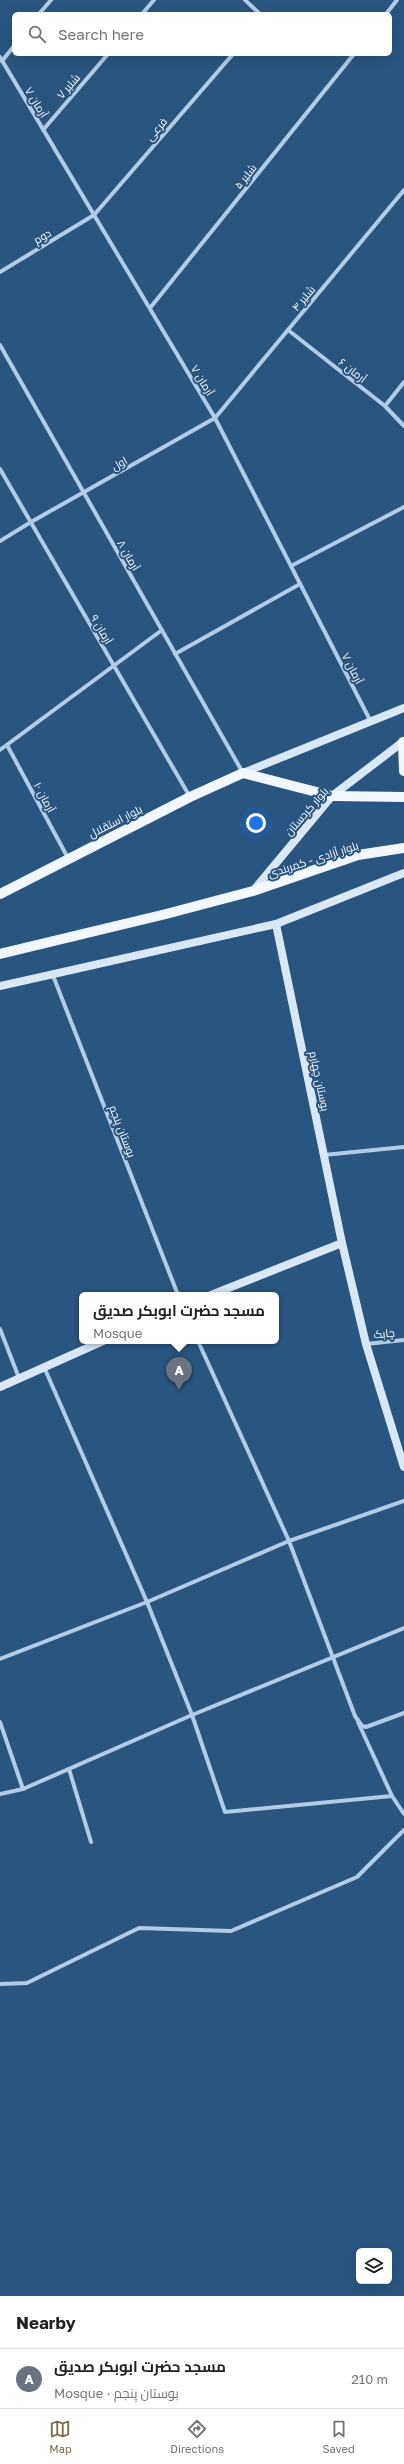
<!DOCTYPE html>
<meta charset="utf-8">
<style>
:root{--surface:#fff;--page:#f6f6f6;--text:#202124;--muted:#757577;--line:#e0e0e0;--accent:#7c6a4a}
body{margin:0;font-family:"Golos Text",Cairo,sans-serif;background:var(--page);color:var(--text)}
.controls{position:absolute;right:12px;bottom:12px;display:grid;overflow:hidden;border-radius:6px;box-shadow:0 4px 16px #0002}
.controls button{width:36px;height:36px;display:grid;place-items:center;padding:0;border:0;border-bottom:1px solid var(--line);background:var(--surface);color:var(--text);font:20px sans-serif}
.you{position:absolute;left:256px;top:823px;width:14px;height:14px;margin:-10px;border:3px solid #fff;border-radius:50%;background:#1a73e8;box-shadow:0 0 0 6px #1a73e833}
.badge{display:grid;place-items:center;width:26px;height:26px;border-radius:50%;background:var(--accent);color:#fff;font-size:13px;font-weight:700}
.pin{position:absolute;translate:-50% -33px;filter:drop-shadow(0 1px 2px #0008)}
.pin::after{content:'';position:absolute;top:21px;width:14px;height:12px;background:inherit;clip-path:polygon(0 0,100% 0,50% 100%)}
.popup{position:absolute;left:79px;top:1292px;width:200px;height:52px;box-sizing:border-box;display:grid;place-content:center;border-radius:6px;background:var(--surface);filter:drop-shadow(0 1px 3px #0005);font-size:13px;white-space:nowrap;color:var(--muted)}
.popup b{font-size:15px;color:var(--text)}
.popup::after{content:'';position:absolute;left:50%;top:100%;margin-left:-8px;border:8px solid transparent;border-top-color:var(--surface)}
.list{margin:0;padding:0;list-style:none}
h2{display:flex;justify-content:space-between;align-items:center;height:52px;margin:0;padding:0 16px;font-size:17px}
h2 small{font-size:13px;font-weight:400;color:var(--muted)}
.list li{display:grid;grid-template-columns:26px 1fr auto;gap:12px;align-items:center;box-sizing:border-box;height:60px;padding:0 16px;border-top:1px solid var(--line)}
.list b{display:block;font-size:15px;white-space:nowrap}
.list p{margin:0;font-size:13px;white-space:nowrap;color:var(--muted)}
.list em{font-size:13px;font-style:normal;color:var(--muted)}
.icon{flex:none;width:22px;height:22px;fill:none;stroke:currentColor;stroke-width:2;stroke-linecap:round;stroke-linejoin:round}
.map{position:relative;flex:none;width:404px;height:2296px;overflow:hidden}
.search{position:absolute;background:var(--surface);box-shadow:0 4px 16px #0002;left:12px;right:12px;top:12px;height:44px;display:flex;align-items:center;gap:10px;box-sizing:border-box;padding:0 14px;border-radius:6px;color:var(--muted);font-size:15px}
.sheet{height:112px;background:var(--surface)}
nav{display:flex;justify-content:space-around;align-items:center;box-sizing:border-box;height:56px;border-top:1px solid var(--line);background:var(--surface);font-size:11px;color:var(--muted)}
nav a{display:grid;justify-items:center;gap:2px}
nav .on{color:var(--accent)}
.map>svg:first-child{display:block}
</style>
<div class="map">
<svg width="404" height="2296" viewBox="0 0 404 2296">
<rect width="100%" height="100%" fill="#295581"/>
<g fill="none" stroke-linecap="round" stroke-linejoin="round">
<!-- street -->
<g stroke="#b1cce6" stroke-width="4">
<path d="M 245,0 L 260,14"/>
<path d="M 39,14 L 51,0"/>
<path d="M 142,14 L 154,0"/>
<path d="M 386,14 L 397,0"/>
<path d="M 0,57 L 215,418 L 371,722"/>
<path d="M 2,61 L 14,46"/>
<path d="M 43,130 L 108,54"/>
<path d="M 0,272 L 94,215 L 233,54"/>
<path d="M 150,308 L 354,54"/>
<path d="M 288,330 L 385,406 L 404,426"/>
<path d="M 0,345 L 243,773"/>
<path d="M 385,406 L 404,382"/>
<path d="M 0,469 L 190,797"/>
<path d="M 0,541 L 31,522 L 215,418 L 404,190"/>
<path d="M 291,566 L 404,507"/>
<path d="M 175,654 L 300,584"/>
<path d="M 7,745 L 68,858"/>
<path d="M 0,750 L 162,630"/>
<path d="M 52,973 L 178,1295"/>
<path d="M 324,1155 L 404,1147"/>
<path d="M 0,1329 L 19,1378"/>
<path d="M 198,1341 L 289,1541 L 355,1716 L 362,1726 L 366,1727 L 404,1713"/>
<path d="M 366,1344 L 404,1340"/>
<path d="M 44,1367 L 147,1602 L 192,1715 L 225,1812 L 392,1796 L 358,1722"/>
<path d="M 0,1659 L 147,1602 L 289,1541 L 404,1501"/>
<path d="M 0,1722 L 23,1789"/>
<path d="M 69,1769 L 91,1842"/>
<path d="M 0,1794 L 23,1789 L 192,1715 L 404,1628"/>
<path d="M 392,1796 L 404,1814"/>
<path d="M 0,1984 L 27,1983 L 139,1928 L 231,1931 L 357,1877 L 404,1830"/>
</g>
<!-- secondary -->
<g stroke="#dae8f6" stroke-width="8">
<path d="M 243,773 L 404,708"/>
<path d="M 253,891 L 332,796 L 404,741"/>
<path d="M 276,924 L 342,1243 L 366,1344 L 404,1467"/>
<path d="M 0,986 L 276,924 L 404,873"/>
<path d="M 211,1295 L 342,1243"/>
<path d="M 0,1387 L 103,1341"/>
</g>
<!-- primary -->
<g stroke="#f1f7fd" stroke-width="10">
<path d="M 403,742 L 404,771"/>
<path d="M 0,894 L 190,797 L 243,773 L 332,796 L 404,797"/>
<path d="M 0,954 L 166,914 L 253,891 L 358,855 L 404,848"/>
</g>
</g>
<g text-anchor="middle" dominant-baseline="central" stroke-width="4" stroke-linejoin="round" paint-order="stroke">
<!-- street labels -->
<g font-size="11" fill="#fff" stroke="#295581">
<text transform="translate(68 86) rotate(-49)">شلیر ۷</text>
<text transform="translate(37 102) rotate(59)">آرمان ۷</text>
<text transform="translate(156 129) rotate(-49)">فرعی</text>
<text transform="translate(245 176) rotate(-51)">شلیر ۵</text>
<text transform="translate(42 236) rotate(-31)">دوم</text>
<text transform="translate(303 298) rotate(-50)">شلیر ۴</text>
<text transform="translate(353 370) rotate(38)">آرمان ۶</text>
<text transform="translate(203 380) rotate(59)">آرمان ۷</text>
<text transform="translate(119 463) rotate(-30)">اول</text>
<text transform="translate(129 555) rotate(60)">آرمان ۸</text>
<text transform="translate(102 629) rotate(60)">آرمان ۹</text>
<text transform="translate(353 668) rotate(63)">آرمان ۷</text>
<text transform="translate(45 797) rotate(62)">آرمان ۱۰</text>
<text transform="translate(306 811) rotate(-49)">بلوار کردستان</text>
<text transform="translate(115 821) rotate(-27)">بلوار استقلال</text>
<text transform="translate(313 859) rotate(-18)">بلوار آزادی - کمربندی</text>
<text transform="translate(320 1081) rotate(78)">بوستان چهارم</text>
<text transform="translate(123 1131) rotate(69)">بوستان پنجم</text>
<text transform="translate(384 1333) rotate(-6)">چابک</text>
</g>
</g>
</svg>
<div class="controls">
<button><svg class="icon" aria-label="layers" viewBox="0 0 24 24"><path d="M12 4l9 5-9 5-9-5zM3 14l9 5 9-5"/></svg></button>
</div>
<div class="you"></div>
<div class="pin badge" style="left:179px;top:1390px;background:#6b7280">A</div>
<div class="popup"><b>مسجد حضرت ابوبکر صدیق</b>Mosque</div>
<div class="search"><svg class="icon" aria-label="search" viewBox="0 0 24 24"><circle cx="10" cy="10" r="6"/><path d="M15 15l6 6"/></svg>Search here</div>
</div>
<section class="sheet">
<h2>Nearby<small></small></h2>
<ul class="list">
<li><span class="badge" style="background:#6b7280">A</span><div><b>مسجد حضرت ابوبکر صدیق</b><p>Mosque · بوستان پنجم</p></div><em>210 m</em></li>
</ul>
</section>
<nav>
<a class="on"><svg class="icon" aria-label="map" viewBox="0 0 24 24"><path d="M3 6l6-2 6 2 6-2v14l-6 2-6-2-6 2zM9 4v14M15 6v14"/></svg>Map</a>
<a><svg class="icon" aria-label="directions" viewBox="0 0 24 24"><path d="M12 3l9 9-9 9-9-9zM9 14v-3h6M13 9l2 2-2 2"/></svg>Directions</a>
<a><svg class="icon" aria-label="saved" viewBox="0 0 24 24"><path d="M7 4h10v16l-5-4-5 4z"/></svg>Saved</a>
</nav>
